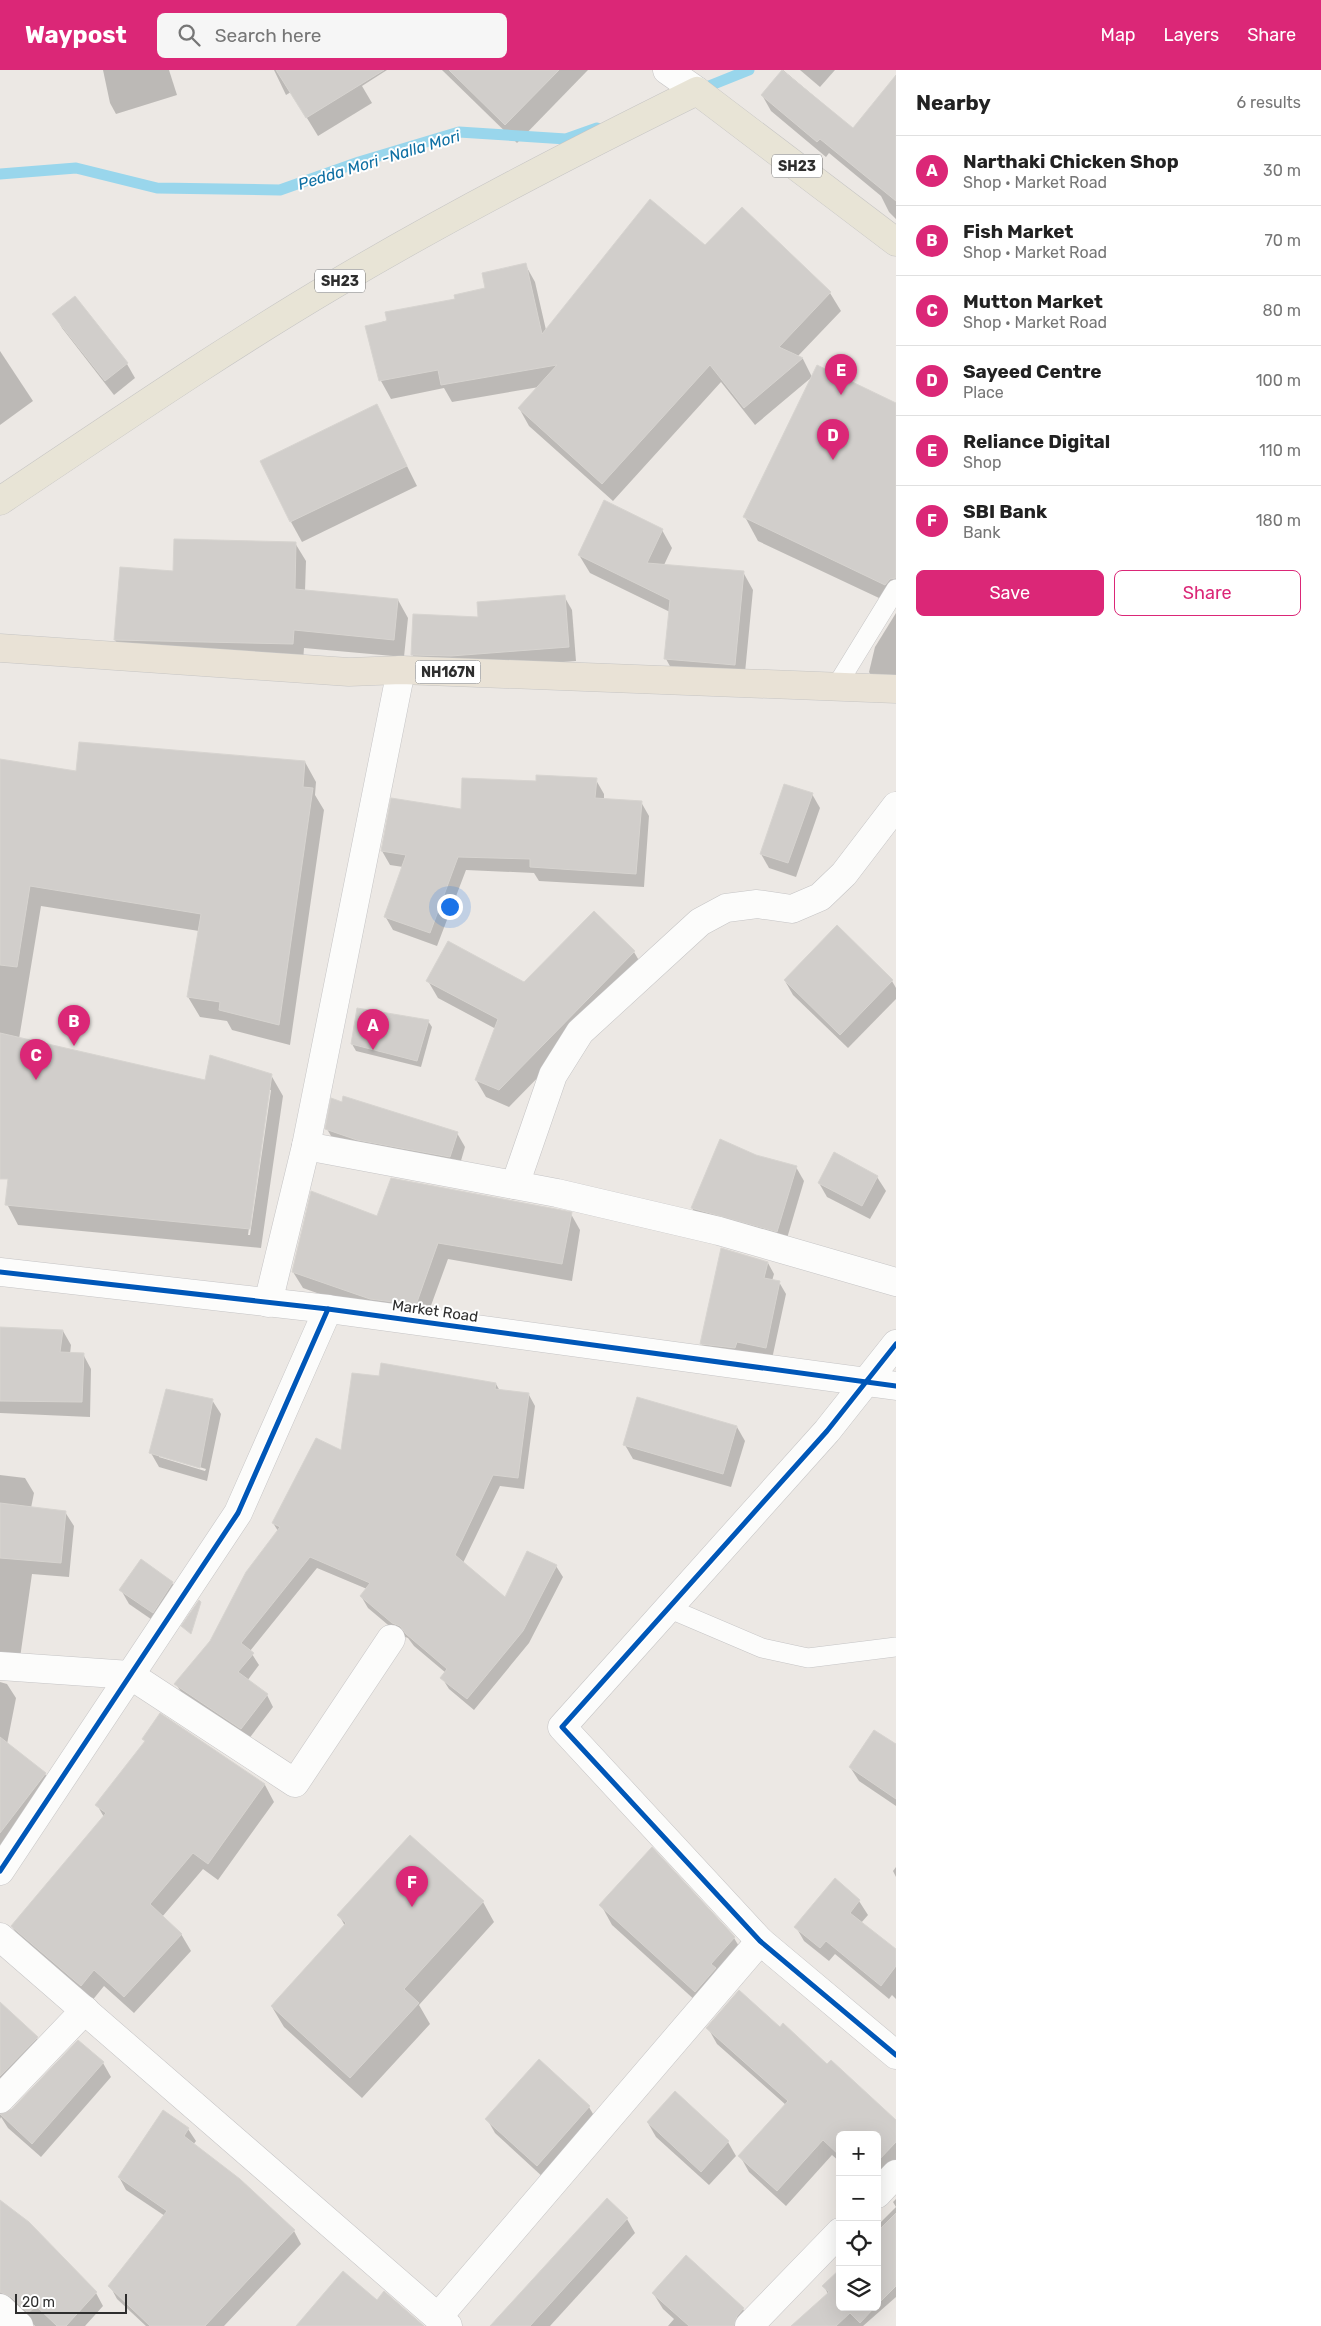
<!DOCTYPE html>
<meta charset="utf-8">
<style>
:root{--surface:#fff;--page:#f6f6f6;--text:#222;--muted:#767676;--line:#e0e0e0;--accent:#db2777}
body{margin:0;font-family:Rubik,sans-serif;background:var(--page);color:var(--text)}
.controls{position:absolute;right:15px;bottom:15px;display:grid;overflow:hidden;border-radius:8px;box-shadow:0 5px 20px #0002}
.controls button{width:45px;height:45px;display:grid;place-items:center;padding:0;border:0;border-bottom:1px solid var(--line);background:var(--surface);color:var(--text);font:25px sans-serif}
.scale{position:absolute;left:15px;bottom:12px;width:112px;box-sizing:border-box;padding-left:5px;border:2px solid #2e2e2e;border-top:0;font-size:14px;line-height:18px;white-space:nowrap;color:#2e2e2e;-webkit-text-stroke:4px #fff;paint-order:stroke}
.you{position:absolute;left:449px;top:836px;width:18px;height:18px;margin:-12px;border:4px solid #fff;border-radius:50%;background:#1a73e8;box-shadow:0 0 0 8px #1a73e833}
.badge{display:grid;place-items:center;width:32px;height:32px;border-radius:50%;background:var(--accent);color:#fff;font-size:16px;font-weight:700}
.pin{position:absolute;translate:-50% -41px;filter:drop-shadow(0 1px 2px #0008)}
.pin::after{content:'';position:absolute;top:26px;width:18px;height:15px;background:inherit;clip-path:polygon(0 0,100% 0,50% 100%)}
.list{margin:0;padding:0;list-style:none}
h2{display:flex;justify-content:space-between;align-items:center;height:65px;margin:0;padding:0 20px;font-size:21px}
h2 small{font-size:16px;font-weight:400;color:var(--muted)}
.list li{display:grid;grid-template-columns:32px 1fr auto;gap:15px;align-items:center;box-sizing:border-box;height:70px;padding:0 20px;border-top:1px solid var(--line)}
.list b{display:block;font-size:19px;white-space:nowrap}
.list p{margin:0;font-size:16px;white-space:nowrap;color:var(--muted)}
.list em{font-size:16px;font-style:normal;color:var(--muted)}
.actions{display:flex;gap:10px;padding:15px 20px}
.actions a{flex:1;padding:11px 0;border:1px solid var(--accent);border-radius:8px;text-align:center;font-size:18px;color:var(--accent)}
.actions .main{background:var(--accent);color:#fff}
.icon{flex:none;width:28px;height:28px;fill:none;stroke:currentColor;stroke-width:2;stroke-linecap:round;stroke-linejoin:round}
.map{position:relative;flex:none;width:896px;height:2256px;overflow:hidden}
header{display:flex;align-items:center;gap:30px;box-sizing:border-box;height:70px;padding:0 25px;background:var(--accent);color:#fff}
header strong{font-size:24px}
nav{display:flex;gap:28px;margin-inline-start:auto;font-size:18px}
.search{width:350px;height:45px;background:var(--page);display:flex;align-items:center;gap:12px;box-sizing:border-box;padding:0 18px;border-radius:8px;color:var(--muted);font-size:19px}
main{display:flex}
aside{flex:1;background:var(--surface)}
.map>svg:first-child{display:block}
</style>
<header>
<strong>Waypost</strong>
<div class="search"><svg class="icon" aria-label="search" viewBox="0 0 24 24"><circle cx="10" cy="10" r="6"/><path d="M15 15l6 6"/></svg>Search here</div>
<nav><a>Map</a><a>Layers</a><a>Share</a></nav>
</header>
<main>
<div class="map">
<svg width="896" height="2256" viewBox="0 0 896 2256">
<rect width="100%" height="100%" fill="#ece8e4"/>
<!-- shadow -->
<g fill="#0003" fill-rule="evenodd">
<path d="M 103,0 L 169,0 L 177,25 L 116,44 L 110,33 Z"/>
<path d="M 274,0 L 387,0 L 362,16 L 372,33 L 318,66 L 291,22 L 286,25 Z"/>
<path d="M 442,0 L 588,0 L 517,73 Z"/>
<path d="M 783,0 L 853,59 L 896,7 L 896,149 L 889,142 L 881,126 L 829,83 L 826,87 L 771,41 L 762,25 Z"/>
<path d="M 800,0 L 835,0 L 820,17 Z"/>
<path d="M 742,138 L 830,223 L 841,241 L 797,287 L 803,289 L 812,307 L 755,355 L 721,312 L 613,431 L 529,356 L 519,338 L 539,317 L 452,332 L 444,318 L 391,329 L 381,311 L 366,257 L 487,219 L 525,194 L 535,212 L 546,260 L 706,176 Z"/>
<path d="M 54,244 L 127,294 L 135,308 L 114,325 L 62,258 Z"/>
<path d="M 0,281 L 33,331 L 0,355 Z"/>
<path d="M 896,334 L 896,536 L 758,471 L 745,447 Z"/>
<path d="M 377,336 L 417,416 L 302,472 L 291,452 Z"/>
<path d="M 662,460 L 672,478 L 664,495 L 743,502 L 753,520 L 744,613 L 676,607 L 666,589 L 670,542 L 590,503 L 579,485 Z"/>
<path d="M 295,473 L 306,491 L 305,521 L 398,530 L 408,548 L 404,587 L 304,578 L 303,592 L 126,588 L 115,570 Z"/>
<path d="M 564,526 L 572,540 L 576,591 L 459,600 L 421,598 L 412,584 L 479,548 Z"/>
<path d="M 896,543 L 896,626 L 883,625 L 869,602 L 875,577 Z"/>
<path d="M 0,690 L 77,702 L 305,692 L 316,712 L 315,725 L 324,740 L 290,975 L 232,960 L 227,951 L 200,947 L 188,927 L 199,861 L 41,836 L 19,969 L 206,1012 L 271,1005 L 283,1026 L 261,1178 L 18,1155 L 7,1134 L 12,1077 L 0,1075 ZM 269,1020 L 271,1020 L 250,1165 L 248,1165 Z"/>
<path d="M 596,710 L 604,724 L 604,729 L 641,732 L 649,746 L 644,817 L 539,811 L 534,803 L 466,800 L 437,876 L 393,860 L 385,846 L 403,797 L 390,795 L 382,781 L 462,740 L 537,713 Z"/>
<path d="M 812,724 L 820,738 L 796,807 L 769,798 L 761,784 Z"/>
<path d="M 634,882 L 644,899 L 509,1037 L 486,1027 L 476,1010 L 496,959 L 438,928 L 428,911 L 525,914 Z"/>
<path d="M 785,911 L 892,911 L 896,918 L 896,929 L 848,978 L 793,925 Z"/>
<path d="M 428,951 L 432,957 L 421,997 L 356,981 L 352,974 Z"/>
<path d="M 327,1059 L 457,1063 L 465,1077 L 458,1101 L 335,1073 Z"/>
<path d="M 756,1086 L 796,1097 L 804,1111 L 785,1175 L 700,1152 L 692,1138 Z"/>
<path d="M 877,1107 L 886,1121 L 870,1149 L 827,1127 L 819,1113 Z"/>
<path d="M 571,1144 L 580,1160 L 572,1211 L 448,1189 L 425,1252 L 381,1246 L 303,1218 L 293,1202 L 378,1147 Z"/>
<path d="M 768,1193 L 774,1204 L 772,1211 L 779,1212 L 786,1224 L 772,1289 L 708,1285 L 701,1273 Z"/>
<path d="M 0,1258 L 63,1261 L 71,1275 L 70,1284 L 83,1284 L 91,1299 L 90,1347 L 0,1343 Z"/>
<path d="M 380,1307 L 496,1314 L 500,1321 L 529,1325 L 535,1336 L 524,1419 L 500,1416 L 463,1493 L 505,1529 L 556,1496 L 563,1507 L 529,1573 L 474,1640 L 449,1619 L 442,1608 L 446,1603 L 414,1576 L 408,1568 L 400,1565 L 368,1538 L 361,1526 L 367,1519 L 317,1498 L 250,1581 L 259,1595 L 247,1611 L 267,1625 L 273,1637 L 248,1670 L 183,1625 L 176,1614 L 211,1572 L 278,1461 L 273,1453 L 342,1382 Z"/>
<path d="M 212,1330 L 221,1344 L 207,1411 L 159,1397 L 151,1383 ZM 159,1385 L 206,1399 L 205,1401 L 159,1387 Z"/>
<path d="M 737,1357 L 745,1371 L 731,1417 L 633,1389 L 625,1375 Z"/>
<path d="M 0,1405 L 25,1408 L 34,1423 L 31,1438 L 65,1442 L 74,1456 L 69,1507 L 32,1504 L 19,1595 L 0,1597 Z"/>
<path d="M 172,1513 L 181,1527 L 161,1556 L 129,1534 L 121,1520 Z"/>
<path d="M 0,1612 L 7,1614 L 16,1628 L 7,1674 L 45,1704 L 54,1718 L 0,1787 Z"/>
<path d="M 160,1645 L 265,1715 L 274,1732 L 218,1810 L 203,1799 L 162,1847 L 181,1864 L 191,1881 L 134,1943 L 104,1916 L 91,1932 L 22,1873 L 12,1856 L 104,1747 L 97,1735 L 146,1672 Z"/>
<path d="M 896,1676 L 896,1736 L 859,1711 L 850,1697 Z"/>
<path d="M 896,1797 L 896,1807 L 893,1801 Z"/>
<path d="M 835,1810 L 859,1831 L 868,1845 L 861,1853 L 896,1881 L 896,1929 L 892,1925 L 889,1929 L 835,1884 L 829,1891 L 804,1871 L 796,1857 Z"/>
<path d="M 483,1832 L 494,1852 L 419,1935 L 430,1954 L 362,2028 L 284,1957 L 272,1937 L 345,1856 L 339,1845 Z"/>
<path d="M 601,1835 L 734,1868 L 746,1888 L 708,1942 L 612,1855 Z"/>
<path d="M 0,1934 L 37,1968 L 51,1993 L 2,2044 L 103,1993 L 111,2007 L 41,2087 L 8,2058 L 1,2047 L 0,2049 Z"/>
<path d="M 708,1958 L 780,1959 L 896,2052 L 896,2107 L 877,2126 L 877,2065 L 840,2065 L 840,2092 L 832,2085 L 786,2136 L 749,2102 L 740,2086 L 786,2035 L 717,1974 Z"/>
<path d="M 539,1991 L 589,2037 L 597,2051 L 545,2109 L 495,2063 L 487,2049 Z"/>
<path d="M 675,2023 L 728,2072 L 736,2086 L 709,2115 L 656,2067 L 648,2053 Z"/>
<path d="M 188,2059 L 196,2071 L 193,2075 L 294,2161 L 301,2174 L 224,2256 L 146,2256 L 117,2229 L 110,2216 L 165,2146 L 126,2120 L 119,2107 Z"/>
<path d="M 896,2129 L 896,2227 L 863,2256 L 792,2256 L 828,2224 L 824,2216 L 840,2201 L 840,2237 L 877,2237 L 877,2156 L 896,2137 L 893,2132 Z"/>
<path d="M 0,2131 L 96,2223 L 103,2236 L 85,2256 L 35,2256 L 19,2239 L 0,2238 Z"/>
<path d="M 627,2149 L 635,2163 L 550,2256 L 505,2256 Z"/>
<path d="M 686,2187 L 743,2239 L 752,2256 L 668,2256 L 674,2249 L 663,2239 L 653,2223 Z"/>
</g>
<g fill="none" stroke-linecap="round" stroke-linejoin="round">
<!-- stream -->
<g stroke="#99d6ec" stroke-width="11">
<path d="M 699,20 L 749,0"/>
<path d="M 0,104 L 76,98 L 157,118 L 280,120 L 359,92 L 459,62 L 566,69 L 597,58"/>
</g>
</g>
<!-- building -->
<g fill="#d1cecb" stroke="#d7d4d0">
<path d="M 276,0 L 384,0 L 306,48 Z"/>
<path d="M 449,0 L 559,0 L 505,55 Z"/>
<path d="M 782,0 L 853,58 L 896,5 L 896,131 L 820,69 L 817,72 L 761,25 Z"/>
<path d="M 650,129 L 705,175 L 742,137 L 831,222 L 779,277 L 803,288 L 744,338 L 710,295 L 602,414 L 518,338 L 557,295 L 441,315 L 438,300 L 379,311 L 365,256 L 387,251 L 385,242 L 455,229 L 454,225 L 485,218 L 482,203 L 526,193 L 542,264 Z"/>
<path d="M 75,226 L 128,293 L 105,311 L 52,244 Z"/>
<path d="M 817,295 L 896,333 L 896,508 L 890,509 L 885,515 L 743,447 Z"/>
<path d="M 377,334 L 407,396 L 290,452 L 260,391 Z"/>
<path d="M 604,430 L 663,459 L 647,493 L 744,501 L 735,595 L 664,589 L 670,530 L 578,485 Z"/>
<path d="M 174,469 L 296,472 L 295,519 L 398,529 L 394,570 L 294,560 L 293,574 L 114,570 L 120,497 L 173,501 Z"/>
<path d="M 565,525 L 569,577 L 451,586 L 411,585 L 413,544 L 478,547 L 477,532 Z"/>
<path d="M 79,672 L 305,691 L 303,717 L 313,718 L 279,955 L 219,940 L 220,932 L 187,927 L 201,844 L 30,816 L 17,897 L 0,895 L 0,689 L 76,701 Z"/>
<path d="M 536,705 L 597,708 L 595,728 L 642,731 L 636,804 L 530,797 L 530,789 L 458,787 L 430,863 L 384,847 L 406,785 L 381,781 L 391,728 L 461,739 L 462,708 L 536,711 Z"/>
<path d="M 784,714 L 813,723 L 788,793 L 760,784 Z"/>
<path d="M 594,841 L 635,881 L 499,1020 L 475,1010 L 498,949 L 426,911 L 448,871 L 524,912 Z"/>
<path d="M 837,855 L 893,910 L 840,965 L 784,910 Z"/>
<path d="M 357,938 L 429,950 L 417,991 L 351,974 Z"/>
<path d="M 0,963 L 205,1010 L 210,985 L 272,1004 L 250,1159 L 5,1135 L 8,1109 L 0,1109 Z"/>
<path d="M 343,1026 L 458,1062 L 450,1087 L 357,1070 L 325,1059 L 331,1028 L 342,1032 Z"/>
<path d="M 720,1069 L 756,1085 L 797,1096 L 777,1162 L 691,1138 Z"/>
<path d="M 834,1082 L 878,1106 L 862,1136 L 818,1113 Z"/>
<path d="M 391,1108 L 572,1142 L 562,1194 L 438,1173 L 416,1235 L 370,1229 L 292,1202 L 311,1121 L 377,1146 Z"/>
<path d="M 721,1178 L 768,1192 L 764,1208 L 780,1211 L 766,1278 L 737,1272 L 735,1278 L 700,1274 Z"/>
<path d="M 0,1257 L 63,1260 L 60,1282 L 84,1283 L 82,1332 L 0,1331 Z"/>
<path d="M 381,1293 L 496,1313 L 495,1319 L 529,1323 L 518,1408 L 493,1405 L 455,1485 L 505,1527 L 527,1481 L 557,1495 L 523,1561 L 467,1629 L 440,1608 L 447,1599 L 406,1564 L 400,1556 L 392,1553 L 360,1526 L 370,1513 L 310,1487 L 241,1573 L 254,1583 L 238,1602 L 268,1624 L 241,1659 L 174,1614 L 210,1571 L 246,1502 L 280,1457 L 272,1453 L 316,1368 L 341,1380 L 352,1303 L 379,1306 Z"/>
<path d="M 166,1319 L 213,1329 L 200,1398 L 149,1383 Z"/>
<path d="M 637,1327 L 737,1356 L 723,1404 L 623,1375 Z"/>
<path d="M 0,1433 L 66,1441 L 61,1493 L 0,1488 Z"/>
<path d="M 141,1489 L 173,1512 L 153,1543 L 119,1520 Z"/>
<path d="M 199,1530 L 201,1532 L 191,1564 L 181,1556 Z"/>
<path d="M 160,1643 L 265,1714 L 208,1794 L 193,1783 L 150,1834 L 182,1864 L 124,1927 L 94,1900 L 81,1916 L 11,1856 L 106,1743 L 95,1735 L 145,1671 L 142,1669 Z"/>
<path d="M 874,1660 L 896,1674 L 896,1729 L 849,1697 Z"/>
<path d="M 0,1667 L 46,1703 L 0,1763 Z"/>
<path d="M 410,1765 L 484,1831 L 404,1919 L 419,1933 L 350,2008 L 271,1936 L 346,1853 L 337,1845 Z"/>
<path d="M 652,1777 L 735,1867 L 711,1894 L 716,1898 L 695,1922 L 599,1835 Z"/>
<path d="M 835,1808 L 860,1830 L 850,1843 L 896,1879 L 896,1896 L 881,1916 L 826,1871 L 820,1878 L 794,1857 Z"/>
<path d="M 739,1920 L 780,1957 L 783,1953 L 827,1994 L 831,1990 L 896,2050 L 896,2072 L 877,2092 L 877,2065 L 840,2065 L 840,2086 L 823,2070 L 777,2121 L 738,2086 L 788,2031 L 706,1958 Z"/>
<path d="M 0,1932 L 38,1967 L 0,2006 Z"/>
<path d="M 78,1970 L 104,1992 L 32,2074 L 0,2044 L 11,2040 Z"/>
<path d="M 539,1989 L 590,2036 L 537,2096 L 485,2049 Z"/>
<path d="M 675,2021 L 729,2071 L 701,2102 L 647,2052 Z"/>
<path d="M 163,2040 L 189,2058 L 184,2066 L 240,2109 L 295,2160 L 205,2256 L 150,2256 L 108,2216 L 167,2141 L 118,2107 Z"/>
<path d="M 607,2128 L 628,2148 L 530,2256 L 490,2256 Z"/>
<path d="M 0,2130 L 29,2152 L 97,2222 L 66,2256 L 57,2256 L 36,2236 L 28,2243 L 11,2227 L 0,2222 Z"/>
<path d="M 896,2143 L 896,2216 L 877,2235 L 877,2162 Z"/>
<path d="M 686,2185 L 744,2238 L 737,2246 L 734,2256 L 689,2256 L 652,2223 Z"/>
<path d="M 840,2199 L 840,2237 L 875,2237 L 860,2253 L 850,2243 L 836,2256 L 791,2256 L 829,2222 L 822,2216 Z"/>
<path d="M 343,2201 L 377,2230 L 384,2221 L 424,2256 L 296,2256 Z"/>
</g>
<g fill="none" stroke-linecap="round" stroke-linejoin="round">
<defs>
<g id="service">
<path d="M 837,615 L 896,519"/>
<path d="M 668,1538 L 762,1578 L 808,1588 L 896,1577"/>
</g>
<g id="minor">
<path d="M 306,1076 L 557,1123 L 719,1161 L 896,1212"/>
<path d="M 515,1115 L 553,1005 L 580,962 L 700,852 L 726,838 L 757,834 L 792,839 L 820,827 L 844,804 L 896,736"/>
<path d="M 268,1233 L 306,1076 L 401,600"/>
<path d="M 0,1596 L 130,1605 L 295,1713 L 391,1569"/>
<path d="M 0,1801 L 238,1443 L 328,1239"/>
<path d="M 0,1867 L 448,2256"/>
<path d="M 0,2029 L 85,1940"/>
<path d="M 877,2124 L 896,2104"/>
<path d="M 0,2238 L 19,2256"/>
<path d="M 438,2247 L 760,1871"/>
<path d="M 749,2256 L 840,2162"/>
</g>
<g id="tertiary">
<path d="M 0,1202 L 328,1239 L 896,1316"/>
<path d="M 896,1274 L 827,1361 L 562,1657 L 760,1871 L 896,1985"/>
</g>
<path id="secondary" d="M 667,0 L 697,21"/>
<path id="primary" d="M 0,431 C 111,357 220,282 335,214 C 453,144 574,82 697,21 L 896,172"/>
<path id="trunk" d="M 0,578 L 349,602 L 401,600 L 896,619"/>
</defs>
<!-- service casing -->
<use href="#service" stroke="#c5c4c5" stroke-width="20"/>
<!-- minor casing -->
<use href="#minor" stroke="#c5c4c5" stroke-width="29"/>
<!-- tertiary casing -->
<use href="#tertiary" stroke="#c5c4c5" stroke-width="29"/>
<!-- secondary casing -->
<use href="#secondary" stroke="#c5c4c5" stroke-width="29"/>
<!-- primary casing -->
<use href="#primary" stroke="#c6c5c4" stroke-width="29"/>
<!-- trunk casing -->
<use href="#trunk" stroke="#c6c5c4" stroke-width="29"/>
<!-- service -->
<use href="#service" stroke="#fcfcfb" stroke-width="19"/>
<!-- minor -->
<use href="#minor" stroke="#fcfcfb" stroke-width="28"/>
<!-- tertiary -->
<use href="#tertiary" stroke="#fcfcfb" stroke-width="28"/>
<!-- secondary -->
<use href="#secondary" stroke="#fcfcfb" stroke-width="28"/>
<!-- primary -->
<use href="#primary" stroke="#e8e4d6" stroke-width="28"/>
<!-- trunk -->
<use href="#trunk" stroke="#e9e2d6" stroke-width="28"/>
<defs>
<g id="cycleway">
<path d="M 0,1202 L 328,1239 L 896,1316"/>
<path d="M 896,1274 L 827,1361 L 562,1657 L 760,1871 L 896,1985"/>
<path d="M 0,1801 L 238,1443 L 328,1239"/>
</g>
</defs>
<!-- cycleway casing -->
<use href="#cycleway" stroke="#fff" stroke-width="8"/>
<!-- cycleway -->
<use href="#cycleway" stroke="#0057b8" stroke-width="5"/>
</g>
<g text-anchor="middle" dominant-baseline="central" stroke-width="4" stroke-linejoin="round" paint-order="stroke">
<!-- shield labels -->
<g fill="#fff" stroke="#6d6d6d" stroke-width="1">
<rect x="772" y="84.5" width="50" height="23" rx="4"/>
<rect x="315" y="199.5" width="50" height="23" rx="4"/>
<rect x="415.5" y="590.5" width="65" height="23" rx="4"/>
</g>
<g font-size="14" font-weight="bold" fill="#2e2e2e">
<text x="797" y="96">SH23</text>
<text x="340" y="211">SH23</text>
<text x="448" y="602">NH167N</text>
</g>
<!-- street labels -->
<g font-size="15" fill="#2e2e2e" stroke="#fff">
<text transform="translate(435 1241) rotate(8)">Market Road</text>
</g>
<!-- water labels -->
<g font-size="16" font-style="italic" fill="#0d6fa3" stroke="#fff">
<text transform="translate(379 90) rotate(-17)">Pedda Mori -Nalla Mori</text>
</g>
</g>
</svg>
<div class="controls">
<button>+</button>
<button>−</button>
<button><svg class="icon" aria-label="locate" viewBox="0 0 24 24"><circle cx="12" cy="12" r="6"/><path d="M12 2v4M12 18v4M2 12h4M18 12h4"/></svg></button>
<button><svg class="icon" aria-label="layers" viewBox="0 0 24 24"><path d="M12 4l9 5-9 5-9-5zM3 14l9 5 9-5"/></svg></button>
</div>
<div class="scale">20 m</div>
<div class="you"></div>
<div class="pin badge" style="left:373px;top:980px">A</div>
<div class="pin badge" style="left:74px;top:976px">B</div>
<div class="pin badge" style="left:36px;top:1010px">C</div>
<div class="pin badge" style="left:833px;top:390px">D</div>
<div class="pin badge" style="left:841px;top:325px">E</div>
<div class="pin badge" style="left:412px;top:1837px">F</div>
</div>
<aside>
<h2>Nearby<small>6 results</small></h2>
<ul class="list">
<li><span class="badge">A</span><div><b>Narthaki Chicken Shop</b><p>Shop · Market Road</p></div><em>30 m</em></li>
<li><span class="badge">B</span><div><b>Fish Market</b><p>Shop · Market Road</p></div><em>70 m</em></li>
<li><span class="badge">C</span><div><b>Mutton Market</b><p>Shop · Market Road</p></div><em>80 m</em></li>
<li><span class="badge">D</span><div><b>Sayeed Centre</b><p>Place</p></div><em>100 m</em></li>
<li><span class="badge">E</span><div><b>Reliance Digital</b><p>Shop</p></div><em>110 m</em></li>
<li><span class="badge">F</span><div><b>SBI Bank</b><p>Bank</p></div><em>180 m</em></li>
</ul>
<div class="actions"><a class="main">Save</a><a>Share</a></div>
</aside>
</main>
